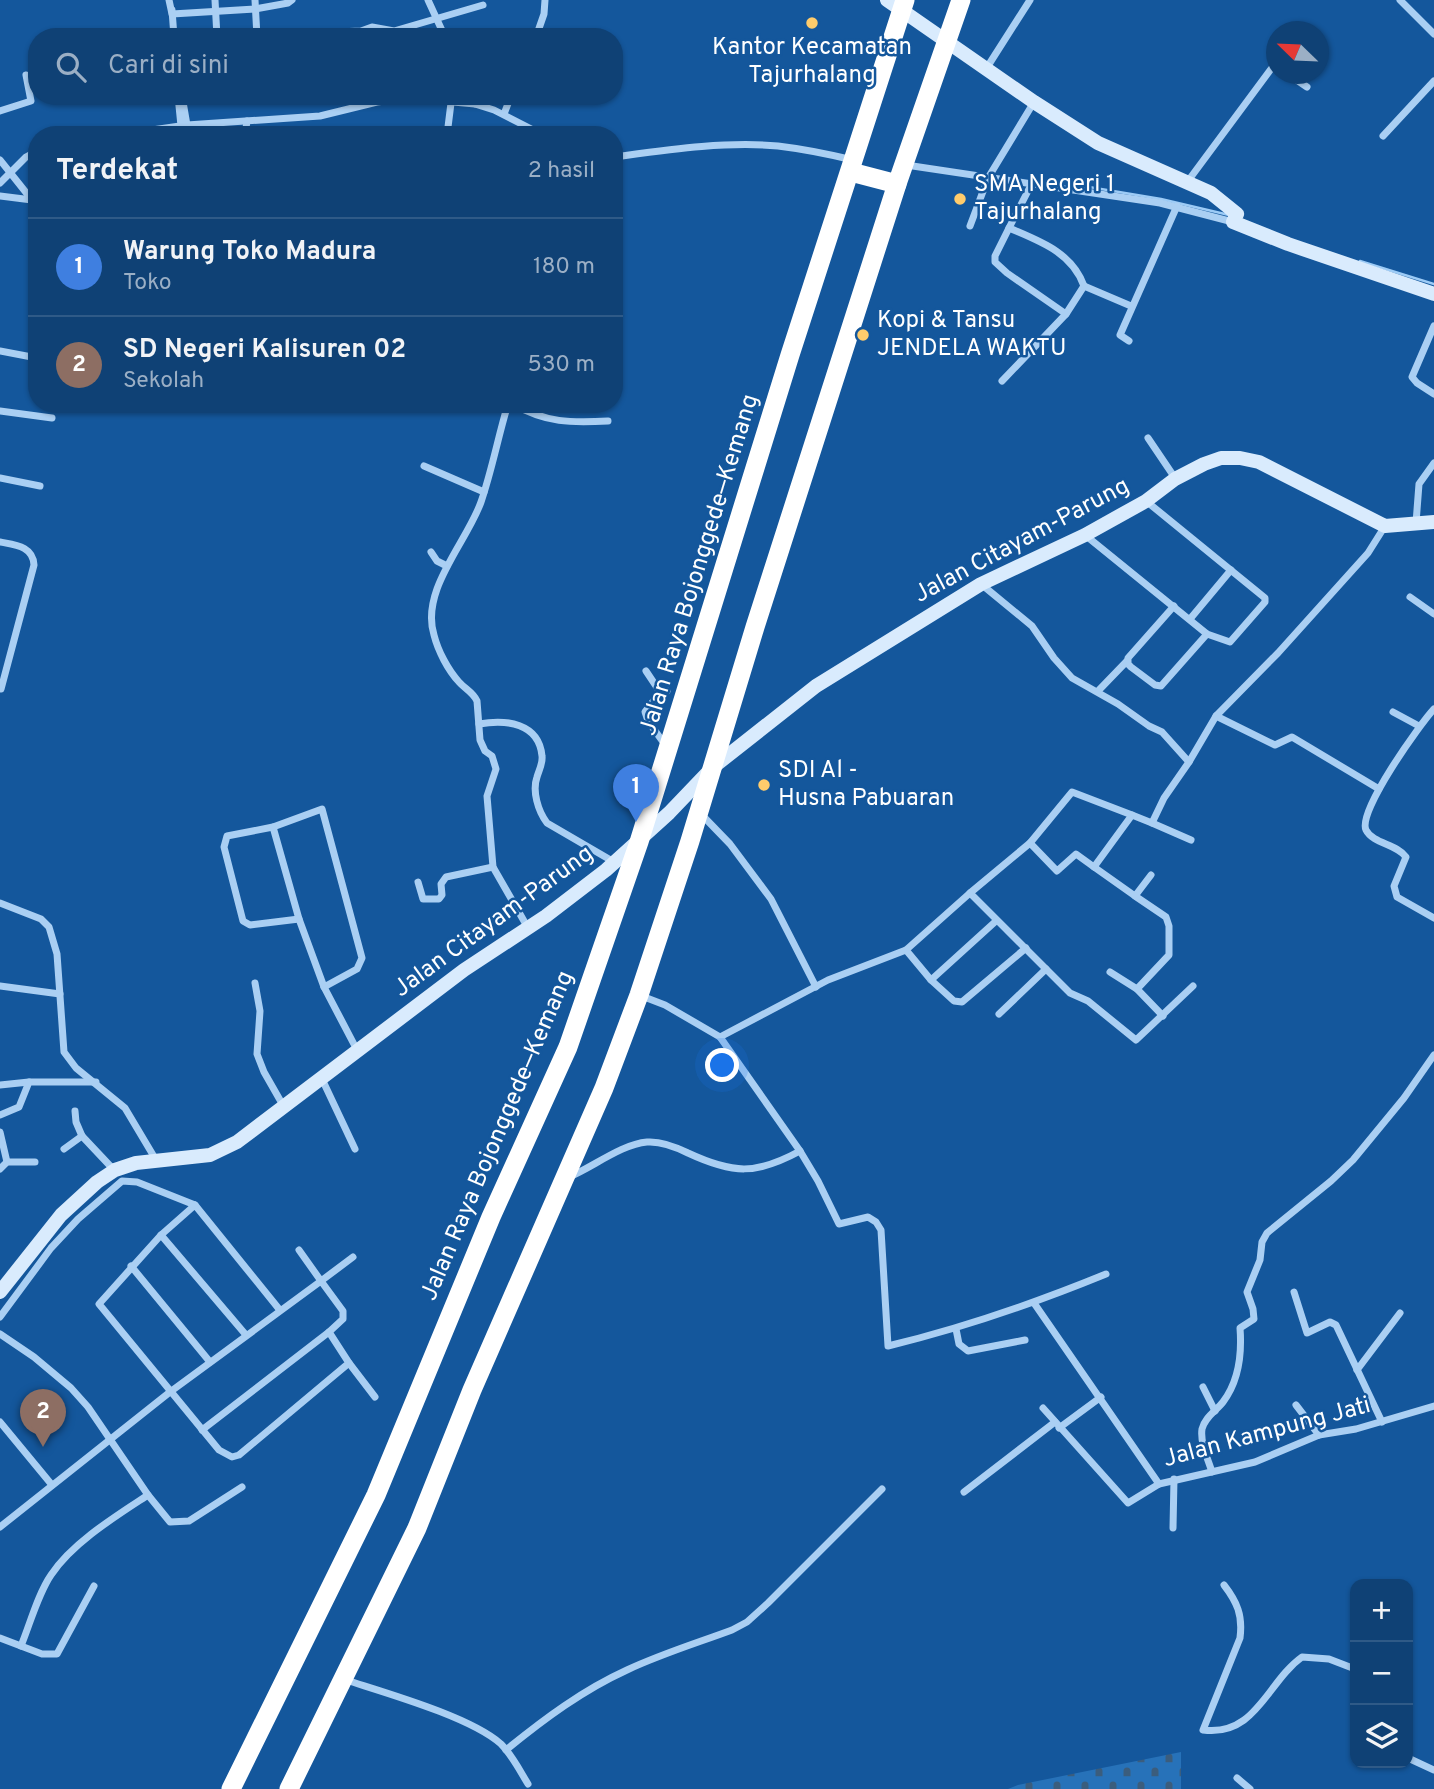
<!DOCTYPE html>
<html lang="id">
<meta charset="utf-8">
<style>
:root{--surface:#0f4175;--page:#18487a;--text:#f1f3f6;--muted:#9bafc5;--line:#2f5a87;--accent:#e69b98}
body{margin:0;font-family:Overpass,sans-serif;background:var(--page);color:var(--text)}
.controls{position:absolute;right:21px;bottom:21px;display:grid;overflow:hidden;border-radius:14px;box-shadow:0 2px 5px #0004}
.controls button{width:63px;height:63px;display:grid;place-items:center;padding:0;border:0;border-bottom:2px solid var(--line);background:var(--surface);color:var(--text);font:35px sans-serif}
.compass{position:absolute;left:1266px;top:21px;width:63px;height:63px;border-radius:50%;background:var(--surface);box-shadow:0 2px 5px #0004;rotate:293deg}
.you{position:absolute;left:723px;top:1066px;width:24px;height:24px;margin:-18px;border:5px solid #fff;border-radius:50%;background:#1a73e8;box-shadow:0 0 0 10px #1a73e833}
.badge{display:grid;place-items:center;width:46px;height:46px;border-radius:50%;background:var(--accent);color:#fff;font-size:23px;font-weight:700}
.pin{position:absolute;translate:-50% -58px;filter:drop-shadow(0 2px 4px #0008)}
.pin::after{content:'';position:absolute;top:37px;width:24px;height:21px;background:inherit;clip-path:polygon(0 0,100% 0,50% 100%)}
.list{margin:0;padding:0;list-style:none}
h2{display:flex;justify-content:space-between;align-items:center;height:91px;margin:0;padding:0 28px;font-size:30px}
h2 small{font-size:23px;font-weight:400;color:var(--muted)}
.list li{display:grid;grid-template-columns:46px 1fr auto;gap:21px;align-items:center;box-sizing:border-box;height:98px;padding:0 28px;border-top:2px solid var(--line)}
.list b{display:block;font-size:26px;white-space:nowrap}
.list p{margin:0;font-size:23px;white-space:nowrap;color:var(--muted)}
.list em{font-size:23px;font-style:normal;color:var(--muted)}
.icon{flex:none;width:38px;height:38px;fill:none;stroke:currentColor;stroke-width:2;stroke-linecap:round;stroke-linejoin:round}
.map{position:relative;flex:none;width:1434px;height:1789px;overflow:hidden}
.search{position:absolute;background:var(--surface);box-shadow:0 2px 5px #0004;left:28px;top:28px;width:595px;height:77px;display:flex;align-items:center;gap:18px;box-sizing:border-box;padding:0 24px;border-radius:28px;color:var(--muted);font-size:26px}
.panel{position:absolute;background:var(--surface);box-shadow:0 2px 5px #0004;left:28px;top:126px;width:595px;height:287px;border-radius:28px}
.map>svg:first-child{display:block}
</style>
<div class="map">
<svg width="1434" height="1789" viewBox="0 0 1434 1789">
<defs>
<pattern id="cemetery-stones" width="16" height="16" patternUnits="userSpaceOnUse" patternTransform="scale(1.75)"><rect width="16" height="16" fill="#2772b9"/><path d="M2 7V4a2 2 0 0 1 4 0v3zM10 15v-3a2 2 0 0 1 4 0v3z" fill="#3b5d7d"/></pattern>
</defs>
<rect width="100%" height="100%" fill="#14579c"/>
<!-- cemetery -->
<path fill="url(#cemetery-stones)" d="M 1181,1752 L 1181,1789 L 1008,1789 L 1018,1785 Z"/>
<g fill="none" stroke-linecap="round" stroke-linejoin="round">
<!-- stream -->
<g stroke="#9ccbf6" stroke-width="2.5">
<path d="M 1077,185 L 1161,199 L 1229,215"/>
<path d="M 1360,261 L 1434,284"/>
</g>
<!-- street -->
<g stroke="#aacff3" stroke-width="7">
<path d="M 169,0 L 172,14 L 255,9 L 288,3 L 292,0"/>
<path d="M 215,0 L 217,37"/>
<path d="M 255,0 L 257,37"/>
<path d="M 428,0 L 445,37"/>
<path d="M 1400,0 L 1434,34"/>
<path d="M 172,10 L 174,37"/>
<path d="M 337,32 L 361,31 L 372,27 L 394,31 L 483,5"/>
<path d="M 536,37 L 544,14 L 545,0"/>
<path d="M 986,69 L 1030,0"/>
<path d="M 1288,74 L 1307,87"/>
<path d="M 178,96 L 181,126"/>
<path d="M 182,96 L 187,125"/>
<path d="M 471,96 L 475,104 L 494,110 L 543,135"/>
<path d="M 0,111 L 31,101 L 26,75"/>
<path d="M 504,114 L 511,96"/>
<path d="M 117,135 L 187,125 L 320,116 L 377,102 L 409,98 L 475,104"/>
<path d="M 245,135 L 247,121"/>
<path d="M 447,135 L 451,103"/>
<path d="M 1383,136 L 1434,81"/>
<path d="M 614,157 C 666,150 725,141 778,146 C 803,149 828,154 853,160"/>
<path d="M 0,160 L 32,200 L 37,201"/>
<path d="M 906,165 L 1160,203 L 1233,222"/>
<path d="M 1188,181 L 1271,69 L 1276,67"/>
<path d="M 0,183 L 26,157 L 37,151"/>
<path d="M 0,196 L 32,200"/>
<path d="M 970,226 L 988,178 L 1034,102"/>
<path d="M 1009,228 L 995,256 L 995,262 L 1007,273 L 1066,314"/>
<path d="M 1084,286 L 1131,306"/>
<path d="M 1434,326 L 1412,377 L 1417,383 L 1434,394"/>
<path d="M 1129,341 L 1120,335 L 1177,206"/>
<path d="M 0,351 L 37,358"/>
<path d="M 1002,381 L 1066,314 L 1084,286 C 1072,252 1039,241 1009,228 L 1031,185"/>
<path d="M 508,404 C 498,437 492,470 481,502 C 467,542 420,590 434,635 C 438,651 448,670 459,682 C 465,689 473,692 477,701 L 480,740 L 485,751 L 492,756 L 496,769 L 487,796 L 493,867 L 528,928"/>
<path d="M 513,404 C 546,423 571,423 608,421"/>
<path d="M 0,411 L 52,418"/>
<path d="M 1148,438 L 1175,478"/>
<path d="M 424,466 L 484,492"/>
<path d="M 0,478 L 40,486"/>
<path d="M 1416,523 L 1419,484 L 1434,463"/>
<path d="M 1085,535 L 1207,634 L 1230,642 L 1265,602 L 1265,598 L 1146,501"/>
<path d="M 0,542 C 15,545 33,546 34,565 L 1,689"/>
<path d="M 431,552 L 437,561 L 447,566"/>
<path d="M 981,584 L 1032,626 L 1054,658 L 1072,678 L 1118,704 L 1149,726 L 1162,732 L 1189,762"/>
<path d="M 1410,597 L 1434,614"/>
<path d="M 1174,606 L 1128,658 L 1128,664 L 1131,667 L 1155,685 L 1161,686 L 1207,634"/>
<path d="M 1190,619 L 1231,570"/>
<path d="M 646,671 L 662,695"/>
<path d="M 1099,690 L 1127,661"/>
<path d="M 1434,709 C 1420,724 1357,812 1366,830 C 1373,844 1397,844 1406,857 L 1394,886 L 1397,897 L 1434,918"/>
<path d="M 1393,712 L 1419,726"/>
<path d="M 1216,716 L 1275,745 L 1292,737 L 1379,789"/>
<path d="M 479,724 C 506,719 539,723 542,756 C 543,763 539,770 537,777 C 532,791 538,811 547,823 L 614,862"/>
<path d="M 666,746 L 648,721 L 645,712 L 655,699 L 667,691"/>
<path d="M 701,814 L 730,844 L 771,899 L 816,987"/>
<path d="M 1132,815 L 1072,792 L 1030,843 L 970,893 L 1070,993 L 1088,1001 L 1136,1040 L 1193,986"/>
<path d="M 1152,823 L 1191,840"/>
<path d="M 273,827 L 299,919 L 324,987 L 357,1050"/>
<path d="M 1030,843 L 1057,871 L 1076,854 L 1094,867"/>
<path d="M 1151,875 L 1135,896 L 1094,867 L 1132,815 L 1152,823 L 1164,798 L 1189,762 L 1216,716 L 1278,653 L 1368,553 L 1385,526"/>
<path d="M 418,882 L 423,899 L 439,899 L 442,895 L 441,884 L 446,877 L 493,867"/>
<path d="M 970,893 L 906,950 L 931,980 L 954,1001 L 962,1002 L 1026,948"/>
<path d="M 1135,896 L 1166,917 L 1169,926 L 1169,955 L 1137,989"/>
<path d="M 0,903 L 41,919 L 49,927 L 57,954 L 64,1052 L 76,1068 L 125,1108 L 156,1160"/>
<path d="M 299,919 L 250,925 L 243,921 L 224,847 L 227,836 L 273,827 L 322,809 L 362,958 L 357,969 L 324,987"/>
<path d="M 1110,972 L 1137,989 L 1163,1016"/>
<path d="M 931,980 L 996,921"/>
<path d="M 255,983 L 260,1011 L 257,1054 L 264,1072 L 284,1107"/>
<path d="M 0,986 L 60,994"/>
<path d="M 639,995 L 665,1005 L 720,1037 L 800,1151 L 818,1181 L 839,1224 L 868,1217 L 876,1222 L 881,1230 L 888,1346 C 963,1328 1035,1303 1106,1274"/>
<path d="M 999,1014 L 1046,969"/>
<path d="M 720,1037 L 828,980 L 906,950"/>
<path d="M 322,1079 L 355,1149"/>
<path d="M 0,1085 L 29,1082"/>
<path d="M 75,1111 L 76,1122 L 82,1136"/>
<path d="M 0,1115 L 19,1107 L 29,1082 L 96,1082"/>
<path d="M 0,1132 L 7,1162"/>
<path d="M 64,1149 L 82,1136 L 114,1170"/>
<path d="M 0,1169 L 7,1162 L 35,1162"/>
<path d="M 569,1177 C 593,1167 622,1144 647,1142 C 661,1141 676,1147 688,1153 C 733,1174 756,1175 800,1151"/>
<path d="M 161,1235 L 246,1335"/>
<path d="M 299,1250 L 321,1281 L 353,1257"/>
<path d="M 131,1266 L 210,1362"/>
<path d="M 1294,1292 L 1307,1333 L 1330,1322 L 1336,1325 L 1382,1422"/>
<path d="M 1034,1303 L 1159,1484"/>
<path d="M 279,1309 L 195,1205 L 161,1235 L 99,1304 L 219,1450 L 232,1457 L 239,1455 L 349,1363 L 329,1332"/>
<path d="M 0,1317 L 51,1248 L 78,1219 L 122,1181 L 137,1182 L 195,1205"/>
<path d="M 956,1329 L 959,1344 L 968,1351 L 1025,1340"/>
<path d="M 0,1334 L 34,1357 L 71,1388 L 88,1407 L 148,1495 L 170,1522 L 189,1521 L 242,1487"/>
<path d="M 349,1363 L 375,1397"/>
<path d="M 1357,1370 L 1400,1313"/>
<path d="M 1203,1387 L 1215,1411"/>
<path d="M 1296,1405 L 1319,1435"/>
<path d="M 1043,1408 L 1128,1503 L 1159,1484 L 1255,1462 L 1319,1435 L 1356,1429 L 1434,1406"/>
<path d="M 0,1422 L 52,1485"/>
<path d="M 1059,1428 L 1101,1397"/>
<path d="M 1212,1472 C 1208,1459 1200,1443 1202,1429 C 1205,1417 1216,1411 1223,1402 C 1239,1381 1242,1354 1240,1328 L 1254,1319 L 1253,1309 L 1247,1292 L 1260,1260 L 1262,1242 L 1267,1233 L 1331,1181 L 1353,1160 L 1404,1098 L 1434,1055"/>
<path d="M 964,1492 L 1055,1422"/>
<path d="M 0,1527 L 170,1392 L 321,1281 L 343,1311 L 343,1319 L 329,1332 L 202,1430"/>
<path d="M 1173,1528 L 1174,1479"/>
<path d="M 1224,1585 C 1237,1602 1243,1615 1240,1638 L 1203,1730 C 1256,1737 1267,1682 1302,1657 L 1329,1659 L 1355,1669"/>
<path d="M 0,1638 L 42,1654 L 57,1654 L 94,1586"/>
<path d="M 21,1646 C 30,1624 38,1594 51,1575 C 72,1543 116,1516 148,1495"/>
<path d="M 346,1680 C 386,1693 471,1717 501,1744 C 512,1755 520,1771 528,1784"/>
<path d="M 506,1750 C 544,1719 583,1690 627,1670 C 661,1654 697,1643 732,1630 L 747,1622 L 768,1603 L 882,1489"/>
<path d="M 1408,1758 L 1434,1770"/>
<path d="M 1237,1778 L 1250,1789"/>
</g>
<!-- secondary -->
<g stroke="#d9ebfd" stroke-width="14">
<path d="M 887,0 L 1034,102 L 1098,143 L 1211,193 L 1237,214 L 1233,222 L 1288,244 L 1434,294"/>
<path d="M 0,1292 L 61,1215 L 97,1182 L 115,1170 L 136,1163 L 210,1155 L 237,1142 L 464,970 L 546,916 L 606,870 L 669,813 L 712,768 L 816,686 L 981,584 L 1085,535 L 1146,501 L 1175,479 L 1204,464 L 1221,458 L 1240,458 L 1259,462 L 1385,526 L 1434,522"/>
</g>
<!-- highway -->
<g stroke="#fff" stroke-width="19">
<path d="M 851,172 L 897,184"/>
<path d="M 231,1789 L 376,1495 L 491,1217 L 568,1047 L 639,842 L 790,355 L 905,0"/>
<path d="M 289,1789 L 417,1528 L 472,1390 L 604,1088 L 639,995 L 690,841 L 755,627 L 897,184 L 961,0"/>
</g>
</g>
<!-- markers -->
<g fill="#ffcc6c" stroke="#14579c" stroke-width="2.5">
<circle cx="812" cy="23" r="7"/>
<circle cx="960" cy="199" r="7"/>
<circle cx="863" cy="335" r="7"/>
<circle cx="764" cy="785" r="7"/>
</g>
<g text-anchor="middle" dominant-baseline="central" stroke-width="5" stroke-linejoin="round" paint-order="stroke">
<!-- poi labels -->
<g font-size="24" fill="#fff" stroke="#14579c" text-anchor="start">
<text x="812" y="48" text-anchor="middle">Kantor Kecamatan<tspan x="812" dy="28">Tajurhalang</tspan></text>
<text x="974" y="185">SMA Negeri 1<tspan x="974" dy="28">Tajurhalang</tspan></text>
<text x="877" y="321">Kopi &amp; Tansu<tspan x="877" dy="28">JENDELA WAKTU</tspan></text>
<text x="778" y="771">SDI Al -<tspan x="778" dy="28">Husna Pabuaran</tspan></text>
</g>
<!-- street labels -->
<g font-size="24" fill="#fff" stroke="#14579c">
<text transform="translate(1022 541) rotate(-28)">Jalan Citayam-Parung</text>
<text transform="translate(700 565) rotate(-73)">Jalan Raya Bojonggede—Kemang</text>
<text transform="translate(494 922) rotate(-36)">Jalan Citayam-Parung</text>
<text transform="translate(498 1136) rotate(-67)">Jalan Raya Bojonggede—Kemang</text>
<text transform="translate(1267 1433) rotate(-15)">Jalan Kampung Jati</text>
</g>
</g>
</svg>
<div class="controls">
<button>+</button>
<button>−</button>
<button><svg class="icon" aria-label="layers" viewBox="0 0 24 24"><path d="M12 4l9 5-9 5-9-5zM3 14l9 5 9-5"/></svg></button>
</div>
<svg class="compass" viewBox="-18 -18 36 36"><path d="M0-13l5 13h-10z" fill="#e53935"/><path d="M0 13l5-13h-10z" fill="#9bafc5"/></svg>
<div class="you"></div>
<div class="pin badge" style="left:636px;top:822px;background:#3f7fe0">1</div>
<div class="pin badge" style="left:43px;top:1447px;background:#8d6e63">2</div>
<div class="search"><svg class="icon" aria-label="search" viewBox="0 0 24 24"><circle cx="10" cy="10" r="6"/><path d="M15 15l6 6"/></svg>Cari di sini</div>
<section class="panel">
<h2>Terdekat<small>2 hasil</small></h2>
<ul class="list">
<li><span class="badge" style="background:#3f7fe0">1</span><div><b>Warung Toko Madura</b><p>Toko</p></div><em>180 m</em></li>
<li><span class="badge" style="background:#8d6e63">2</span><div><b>SD Negeri Kalisuren 02</b><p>Sekolah</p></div><em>530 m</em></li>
</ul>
</section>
</div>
